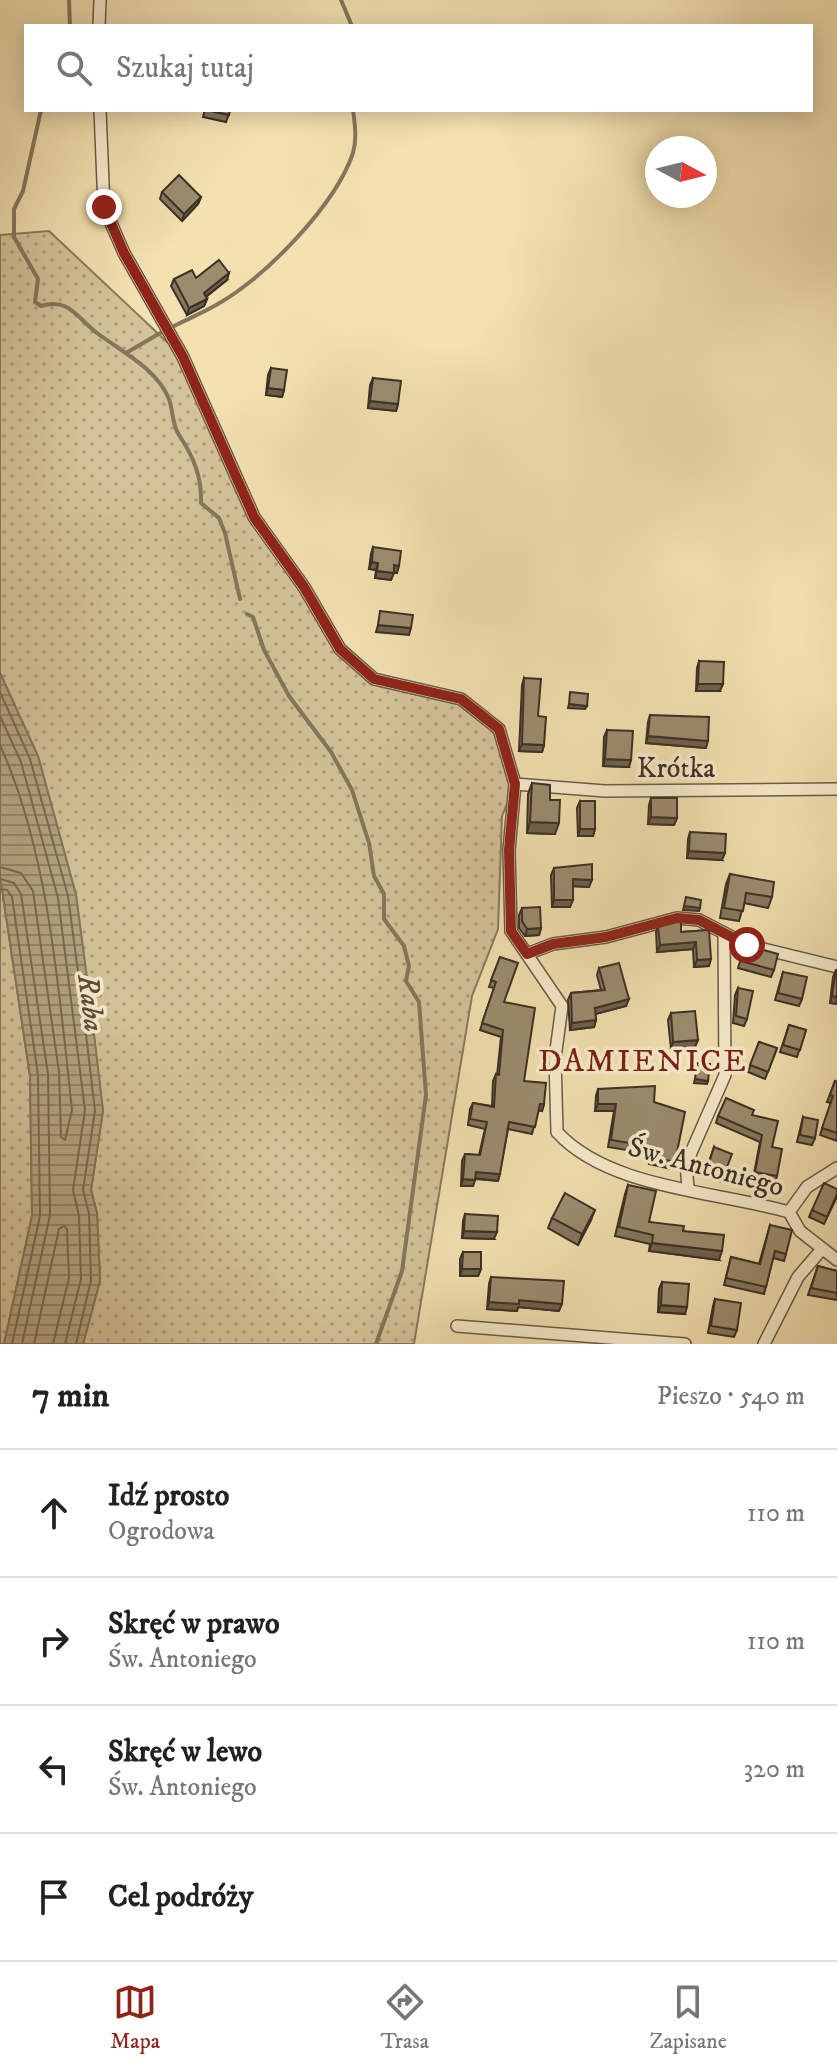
<!DOCTYPE html>
<html lang="pl">
<meta charset="utf-8">
<style>
:root{--surface:#fff;--page:#f2f2f2;--text:#222;--muted:#767676;--line:#e0e0e0;--accent:#8f2418}
body{margin:0;font-family:"IM FELL DW Pica",serif;background:var(--page);color:var(--text)}
.compass{position:absolute;left:645px;top:136px;width:72px;height:72px;border-radius:50%;background:var(--surface);box-shadow:0 4px 20px #0003;rotate:97deg}
.stop{position:absolute;width:24px;height:24px;margin:-18px;border:6px solid #8f2418;border-radius:50%;background:#fff}
.stop.end{background:#8f2418;border-color:#fff;box-shadow:0 2px 8px #0008}
.list{margin:0;padding:0;list-style:none}
h2{display:flex;justify-content:space-between;align-items:center;height:104px;margin:0;padding:0 32px;font-size:34px}
h2 small{font-size:26px;font-weight:400;color:var(--muted)}
.list li{display:grid;grid-template-columns:52px 1fr auto;gap:24px;align-items:center;box-sizing:border-box;height:128px;padding:0 32px;border-top:2px solid var(--line)}
.list b{display:block;font-size:30px;white-space:nowrap}
.list p{margin:0;font-size:26px;white-space:nowrap;color:var(--muted)}
.list em{font-size:26px;font-style:normal;color:var(--muted)}
.icon{flex:none;width:44px;height:44px;fill:none;stroke:currentColor;stroke-width:2;stroke-linecap:round;stroke-linejoin:round}
.map{position:relative;flex:none;width:837px;height:1344px;overflow:hidden}
.search{position:absolute;background:var(--surface);box-shadow:0 4px 20px #0003;left:24px;right:24px;top:24px;height:88px;display:flex;align-items:center;gap:20px;box-sizing:border-box;padding:0 28px;border-radius:0px;color:var(--muted);font-size:30px}
.sheet{height:616px;background:var(--surface)}
nav{display:flex;justify-content:space-around;align-items:center;box-sizing:border-box;height:112px;border-top:2px solid var(--line);background:var(--surface);font-size:22px;color:var(--muted)}
nav a{display:grid;justify-items:center;gap:4px}
nav .on{color:var(--accent)}
.map>svg:first-child{display:block}
</style>
<div class="map">
<svg width="837" height="1344" viewBox="0 0 837 1344">
<defs>
<pattern id="grass-dots" width="8" height="8" patternUnits="userSpaceOnUse" patternTransform="scale(2)"><rect width="8" height="8" fill="#d4c399"/><path d="M2 2h.1M6 6h.1" fill="none" stroke="#ad9f7d" stroke-width="1.8" stroke-linecap="round"/></pattern>
<pattern id="water-rules" width="6" height="5" patternUnits="userSpaceOnUse" patternTransform="scale(2)"><rect width="6" height="5" fill="#b4a581"/><path d="M0 2.5h6" fill="none" stroke="#94876a"/></pattern>
</defs>
<rect width="100%" height="100%" fill="#f3e1b0"/>
<filter id="stains"><feTurbulence type="fractalNoise" baseFrequency=".0025" numOctaves="4"/><feColorMatrix values="0 0 0 0 .2 0 0 0 0 .09 0 0 0 0 .02 0 0 0 .5 -.17"/></filter>
<radialGradient id="worn" r=".72"><stop offset=".6" stop-color="#630" stop-opacity="0"/><stop offset="1" stop-color="#630" stop-opacity=".3"/></radialGradient>
<!-- grass -->
<g fill="url(#grass-dots)" stroke="#887a60" stroke-width="2">
<path d="M 49,231 L 183,357 L 254,517 L 340,649 L 374,679 L 461,699 L 499,729 L 515,784 L 502,816 L 498,929 L 472,996 L 414,1344 L 83,1344 L 100,1281 L 97,1213 L 91,1190 L 103,1111 L 76,895 L 38,756 L 0,673 L 0,235 Z"/>
<path d="M 0,876 L 30,1076 L 32,1216 L 4,1344 L 0,1344 Z"/>
</g>
<!-- water -->
<path fill="url(#water-rules)" stroke="#84765d" stroke-width="2" d="M 0,673 L 38,756 L 76,895 L 92,1016 L 103,1111 L 91,1190 L 97,1213 L 100,1281 L 83,1344 L 4,1344 L 32,1216 L 30,1076 L 0,876 Z"/>
<g fill="none" stroke-linecap="round" stroke-linejoin="round">
<!-- shore -->
<g stroke="#786a54" stroke-width="2">
<path d="M 0,692 L 30,759 L 68,896 L 84,1017 L 95,1111 L 83,1190 L 89,1214 L 91,1280 L 76,1344"/>
<path d="M 0,716 L 21,762 L 58,898 L 85,1110 L 73,1190 L 79,1216 L 81,1279 L 65,1344"/>
<path d="M 0,745 C 49,853 59,993 72,1110 L 65,1140 L 61,1137 L 59,1072 L 33,891 L 21,873 L 0,867"/>
<path d="M 0,879 L 14,883 L 21,894 L 48,1074 L 50,1215 L 22,1344"/>
<path d="M 0,889 L 7,890 L 12,897 L 38,1075 L 40,1216 L 12,1344"/>
<path d="M 34,1344 L 59,1229 L 64,1226 L 67,1229 L 69,1278 L 53,1344"/>
</g>
<!-- stream -->
<g stroke="#84765d" stroke-width="4">
<path d="M 69,0 L 70,26"/>
<path d="M 341,0 L 352,26"/>
<path d="M 41,110 L 23,191 L 14,209 L 14,237 L 38,279 L 35,302 L 41,306 C 69,297 77,318 97,333 C 122,352 156,368 169,399 C 173,410 172,425 179,435 C 193,456 202,476 201,503 L 219,518 L 225,533 L 240,599"/>
<path d="M 174,326 C 188,319 204,312 218,304 C 266,276 335,206 353,153 C 357,139 355,124 353,110"/>
<path d="M 126,353 L 162,332"/>
<path d="M 247,614 L 253,617 L 264,650 L 289,696 L 331,752 L 352,790 L 369,843 L 374,876 L 384,894 L 384,919 L 404,946 L 409,966 L 406,981 L 419,1002 L 426,1095 L 402,1271 L 376,1344"/>
</g>
<defs>
<g id="street">
<path d="M 99,26 L 100,0"/>
<path d="M 100,110 L 104,207 L 124,253 L 183,357 L 254,517 L 304,587 L 340,649 L 374,679 L 461,699 L 499,729 L 515,784 L 509,850 L 511,931 L 562,1006 L 555,1058 L 557,1132 C 609,1189 717,1191 789,1212 L 800,1231 L 837,1260"/>
<path d="M 515,784 L 605,791 L 837,789"/>
<path d="M 527,954 L 553,944 L 606,937 L 677,918 L 699,920 L 747,945 L 837,967"/>
<path d="M 688,1188 L 686,1164 L 725,1075 L 724,933"/>
<path d="M 789,1212 L 807,1187 L 837,1168"/>
<path d="M 457,1326 L 685,1344"/>
<path d="M 764,1344 L 798,1277 L 822,1249"/>
</g>
</defs>
<!-- street casing -->
<use href="#street" stroke="#695c49" stroke-width="14"/>
<!-- street -->
<use href="#street" stroke="#f7eccc" stroke-width="11"/>
</g>
<!-- wall -->
<g fill="#85785f" stroke="#3b3027" stroke-width="2">
<path d="M 205,110 L 230,110 L 226,122 L 203,117 Z"/>
<path d="M 162,192 L 201,197 L 198,204 L 182,221 L 160,199 Z"/>
<path d="M 196,278 L 227,280 L 206,297 L 207,299 L 204,306 L 187,315 L 171,286 L 174,279 Z"/>
<path d="M 271,368 L 284,390 L 282,397 L 266,395 L 268,375 Z"/>
<path d="M 373,378 L 398,404 L 396,411 L 368,408 L 370,385 Z"/>
<path d="M 373,547 L 397,573 L 394,572 L 391,580 L 375,578 L 376,570 L 369,569 L 371,554 Z"/>
<path d="M 699,661 L 720,691 L 696,691 L 697,668 Z"/>
<path d="M 524,678 L 538,716 L 544,745 L 542,752 L 519,751 L 522,685 Z"/>
<path d="M 650,715 L 706,748 L 646,743 L 648,722 Z"/>
<path d="M 607,730 L 629,767 L 603,766 L 604,737 Z"/>
<path d="M 532,783 L 550,800 L 555,834 L 527,833 L 528,794 Z"/>
<path d="M 651,798 L 677,818 L 674,825 L 648,824 L 649,805 Z"/>
<path d="M 580,801 L 595,829 L 593,836 L 578,836 L 577,808 Z"/>
<path d="M 690,832 L 722,860 L 687,858 L 688,839 Z"/>
<path d="M 554,868 L 589,887 L 573,886 L 570,907 L 552,907 L 551,875 Z"/>
<path d="M 730,874 L 772,897 L 768,908 L 744,903 L 739,921 L 720,918 L 726,884 Z"/>
<path d="M 522,908 L 541,928 L 539,935 L 525,936 L 519,928 L 519,915 Z"/>
<path d="M 658,926 L 681,932 L 709,930 L 709,966 L 694,967 L 693,949 L 657,952 L 656,932 Z"/>
<path d="M 743,952 L 774,970 L 771,977 L 738,968 Z"/>
<path d="M 500,957 L 504,1002 L 524,1081 L 544,1104 L 542,1111 L 538,1110 L 532,1134 L 508,1129 L 498,1181 L 475,1179 L 473,1186 L 461,1186 L 462,1161 L 465,1154 L 479,1155 L 485,1129 L 468,1125 L 470,1109 L 473,1103 L 492,1106 L 493,1081 L 496,1074 L 497,1075 L 501,1037 L 480,1030 L 494,988 L 489,987 Z"/>
<path d="M 599,968 L 626,1006 L 595,1014 L 596,1020 L 594,1027 L 570,1030 L 568,1000 L 571,993 L 601,990 L 597,975 Z"/>
<path d="M 836,970 L 837,1004 L 830,1003 L 833,977 Z"/>
<path d="M 783,972 L 802,999 L 799,1006 L 775,1000 Z"/>
<path d="M 738,988 L 747,1019 L 744,1026 L 733,1023 L 735,995 Z"/>
<path d="M 671,1013 L 695,1047 L 671,1049 L 668,1020 Z"/>
<path d="M 789,1025 L 806,1030 L 797,1057 L 780,1052 Z"/>
<path d="M 759,1042 L 777,1048 L 765,1079 L 748,1072 Z"/>
<path d="M 835,1081 L 837,1082 L 837,1141 L 820,1135 L 831,1103 L 827,1102 Z"/>
<path d="M 598,1089 L 654,1102 L 675,1162 L 672,1169 L 649,1164 L 651,1154 L 608,1147 L 614,1111 L 595,1111 L 596,1096 Z"/>
<path d="M 752,1115 L 772,1147 L 777,1176 L 775,1183 L 753,1179 L 760,1142 L 716,1123 L 718,1116 Z"/>
<path d="M 803,1117 L 815,1138 L 812,1145 L 797,1142 Z"/>
<path d="M 714,1147 L 724,1175 L 722,1182 L 704,1176 Z"/>
<path d="M 628,1185 L 649,1222 L 683,1231 L 719,1260 L 649,1251 L 650,1244 L 615,1236 L 625,1194 Z"/>
<path d="M 837,1197 L 824,1224 L 809,1217 L 812,1210 Z"/>
<path d="M 465,1214 L 494,1239 L 462,1238 L 463,1221 Z"/>
<path d="M 552,1218 L 591,1220 L 578,1245 L 548,1228 Z"/>
<path d="M 770,1225 L 786,1254 L 784,1261 L 773,1258 L 764,1294 L 724,1285 L 731,1257 L 759,1264 Z"/>
<path d="M 463,1252 L 481,1269 L 478,1276 L 460,1276 L 460,1259 Z"/>
<path d="M 818,1266 L 837,1271 L 837,1300 L 808,1295 Z"/>
<path d="M 491,1277 L 559,1311 L 518,1307 L 517,1311 L 487,1309 L 489,1284 Z"/>
<path d="M 662,1282 L 685,1314 L 658,1312 L 659,1289 Z"/>
<path d="M 715,1299 L 737,1330 L 734,1337 L 708,1333 L 713,1306 Z"/>
</g>
<!-- shaded-wall -->
<g fill="#6c624d" stroke="#3b3027" stroke-width="2">
<path d="M 201,197 L 198,204 L 182,221 L 184,214 Z"/>
<path d="M 229,273 L 227,280 L 201,300 L 204,293 Z"/>
<path d="M 207,299 L 204,306 L 187,315 L 189,308 Z"/>
<path d="M 268,388 L 284,390 L 282,397 L 266,395 Z"/>
<path d="M 370,401 L 398,404 L 396,411 L 368,408 Z"/>
<path d="M 372,562 L 378,563 L 376,570 L 369,569 Z"/>
<path d="M 394,565 L 399,566 L 397,573 L 392,572 Z"/>
<path d="M 377,571 L 394,573 L 391,580 L 375,578 Z"/>
<path d="M 378,625 L 411,628 L 409,635 L 376,632 Z"/>
<path d="M 698,684 L 723,684 L 720,691 L 696,691 Z"/>
<path d="M 569,704 L 587,706 L 585,709 L 568,708 Z"/>
<path d="M 648,736 L 708,741 L 706,748 L 646,743 Z"/>
<path d="M 522,744 L 544,745 L 542,752 L 519,751 Z"/>
<path d="M 605,759 L 631,760 L 629,767 L 603,766 Z"/>
<path d="M 651,817 L 677,818 L 674,825 L 648,824 Z"/>
<path d="M 530,822 L 559,823 L 555,834 L 527,833 Z"/>
<path d="M 580,829 L 595,829 L 593,836 L 578,836 Z"/>
<path d="M 689,851 L 725,853 L 722,860 L 687,858 Z"/>
<path d="M 573,879 L 592,880 L 589,887 L 570,886 Z"/>
<path d="M 554,900 L 573,900 L 570,907 L 552,907 Z"/>
<path d="M 684,906 L 700,908 L 699,911 L 683,910 Z"/>
<path d="M 541,928 L 539,935 L 525,936 L 527,929 Z"/>
<path d="M 696,942 L 693,949 L 657,952 L 660,945 Z"/>
<path d="M 711,959 L 709,966 L 694,967 L 697,960 Z"/>
<path d="M 832,996 L 837,997 L 837,1004 L 830,1003 Z"/>
<path d="M 629,999 L 626,1006 L 592,1015 L 595,1008 Z"/>
<path d="M 596,1020 L 594,1027 L 570,1030 L 572,1023 Z"/>
<path d="M 698,1040 L 695,1047 L 671,1049 L 673,1042 Z"/>
<path d="M 695,1079 L 708,1081 L 707,1084 L 694,1083 Z"/>
<path d="M 540,1104 L 544,1104 L 542,1111 L 537,1110 Z"/>
<path d="M 598,1104 L 616,1104 L 614,1111 L 595,1111 Z"/>
<path d="M 476,1172 L 500,1174 L 498,1181 L 473,1178 Z"/>
<path d="M 463,1179 L 475,1180 L 473,1186 L 461,1186 Z"/>
<path d="M 595,1210 L 591,1220 L 578,1245 L 582,1234 Z"/>
<path d="M 464,1231 L 497,1232 L 494,1239 L 462,1238 Z"/>
<path d="M 652,1243 L 722,1251 L 719,1260 L 649,1251 Z"/>
<path d="M 462,1269 L 481,1269 L 478,1276 L 460,1276 Z"/>
<path d="M 519,1300 L 562,1304 L 559,1311 L 518,1307 L 517,1311 L 487,1309 L 489,1302 Z"/>
<path d="M 661,1305 L 687,1307 L 685,1314 L 658,1312 Z"/>
</g>
<!-- building -->
<g fill="#9b8c6e" stroke="#3b3027" stroke-width="2">
<path d="M 206,110 L 230,110 L 229,115 Z"/>
<path d="M 179,175 L 201,197 L 184,214 L 162,192 Z"/>
<path d="M 219,260 L 229,273 L 204,293 L 207,299 L 189,308 L 174,279 L 192,270 L 196,278 Z"/>
<path d="M 271,368 L 287,370 L 284,390 L 268,388 Z"/>
<path d="M 373,378 L 401,381 L 398,404 L 370,401 Z"/>
<path d="M 373,547 L 401,551 L 399,566 L 394,565 L 394,573 L 377,571 L 378,563 L 372,562 Z"/>
<path d="M 380,611 L 413,615 L 411,628 L 378,625 Z"/>
<path d="M 699,661 L 724,662 L 723,684 L 698,684 Z"/>
<path d="M 524,678 L 541,679 L 538,716 L 546,717 L 544,745 L 522,744 Z"/>
<path d="M 570,692 L 588,694 L 587,706 L 569,704 Z"/>
<path d="M 650,715 L 709,717 L 708,741 L 648,736 Z"/>
<path d="M 607,730 L 633,731 L 631,760 L 605,759 Z"/>
<path d="M 532,783 L 550,785 L 550,800 L 560,800 L 559,823 L 530,822 Z"/>
<path d="M 651,798 L 677,798 L 677,818 L 651,817 Z"/>
<rect x="580" y="801" width="15" height="28"/>
<path d="M 690,832 L 726,834 L 725,853 L 689,851 Z"/>
<path d="M 592,864 L 592,880 L 573,879 L 573,900 L 554,900 L 554,868 Z"/>
<path d="M 730,874 L 774,882 L 772,897 L 746,893 L 743,911 L 724,908 Z"/>
<path d="M 686,897 L 701,900 L 700,908 L 684,906 Z"/>
<path d="M 540,907 L 541,928 L 527,929 L 522,921 L 522,908 Z"/>
<path d="M 681,920 L 681,932 L 709,930 L 711,959 L 697,960 L 696,942 L 660,945 L 658,926 Z"/>
<path d="M 745,945 L 778,954 L 774,970 L 741,961 Z"/>
<path d="M 500,957 L 518,963 L 504,1002 L 535,1008 L 524,1081 L 546,1083 L 544,1104 L 540,1104 L 535,1127 L 509,1122 L 500,1174 L 476,1172 L 475,1180 L 463,1179 L 465,1154 L 480,1155 L 487,1122 L 470,1119 L 473,1103 L 494,1107 L 496,1074 L 499,1075 L 503,1030 L 482,1023 L 496,982 L 491,980 Z"/>
<path d="M 619,963 L 629,999 L 595,1008 L 596,1020 L 572,1023 L 571,993 L 605,990 L 599,968 Z"/>
<path d="M 836,970 L 837,970 L 837,997 L 832,996 Z"/>
<path d="M 783,972 L 807,977 L 802,999 L 778,993 Z"/>
<path d="M 738,988 L 753,991 L 747,1019 L 736,1016 Z"/>
<path d="M 695,1011 L 698,1040 L 673,1042 L 671,1013 Z"/>
<path d="M 789,1025 L 806,1030 L 800,1050 L 783,1045 Z"/>
<path d="M 759,1042 L 777,1048 L 768,1072 L 750,1065 Z"/>
<path d="M 697,1063 L 710,1064 L 708,1081 L 695,1079 Z"/>
<path d="M 835,1081 L 837,1082 L 837,1133 L 822,1128 L 833,1096 L 830,1095 Z"/>
<path d="M 655,1086 L 654,1102 L 685,1112 L 675,1162 L 652,1157 L 654,1147 L 611,1140 L 616,1104 L 598,1104 L 598,1089 Z"/>
<path d="M 726,1098 L 754,1110 L 752,1115 L 778,1121 L 772,1147 L 782,1149 L 777,1176 L 755,1172 L 762,1135 L 718,1116 Z"/>
<path d="M 803,1117 L 818,1120 L 815,1138 L 800,1135 Z"/>
<path d="M 714,1147 L 732,1154 L 724,1175 L 707,1169 Z"/>
<path d="M 824,1183 L 837,1189 L 837,1194 L 827,1217 L 812,1210 Z"/>
<path d="M 628,1185 L 656,1191 L 649,1222 L 684,1226 L 683,1231 L 724,1235 L 722,1251 L 652,1243 L 653,1235 L 619,1227 Z"/>
<path d="M 565,1193 L 595,1210 L 582,1234 L 552,1218 Z"/>
<path d="M 465,1214 L 498,1216 L 497,1232 L 464,1231 Z"/>
<path d="M 770,1225 L 792,1230 L 786,1254 L 775,1251 L 766,1287 L 726,1278 L 731,1257 L 760,1264 Z"/>
<path d="M 463,1252 L 481,1252 L 481,1269 L 462,1269 Z"/>
<path d="M 818,1266 L 837,1271 L 837,1293 L 811,1288 Z"/>
<path d="M 491,1277 L 564,1281 L 562,1304 L 519,1300 L 519,1304 L 489,1302 Z"/>
<path d="M 662,1282 L 689,1284 L 687,1307 L 661,1305 Z"/>
<path d="M 715,1299 L 741,1303 L 737,1330 L 711,1326 Z"/>
</g>
<g fill="none" stroke-linecap="round" stroke-linejoin="round">
<!-- route -->
<path stroke="#8f2418" stroke-width="10" d="M 104,207 L 124,253 L 183,357 L 254,517 L 304,587 L 340,649 L 374,679 L 461,699 L 499,729 L 515,784 L 509,850 L 511,931 L 527,954 L 553,944 L 606,937 L 677,918 L 699,920 L 747,945"/>
</g>
<g text-anchor="middle" dominant-baseline="central" stroke-width="7" stroke-linejoin="round" paint-order="stroke">
<!-- street labels -->
<g font-size="28" fill="#3b3027" stroke="#f7eccc">
<text x="676" y="768">Krótka</text>
<text transform="translate(706 1167) rotate(15)">Św. Antoniego</text>
</g>
<!-- water labels -->
<g font-size="30" font-style="italic" fill="#594d3e" stroke="#f7eccc">
<text transform="translate(90 1003) rotate(83)">Raba</text>
</g>
<!-- quarter labels -->
<g font-size="32" letter-spacing="2" fill="#7a1f14" stroke="#f7eccc">
<text x="643" y="1062">DAMIENICE</text>
</g>
</g>
<rect width="100%" height="100%" filter="url(#stains)"/>
<rect width="100%" height="100%" fill="url(#worn)"/>
</svg>
<svg class="compass" viewBox="-18 -18 36 36"><path d="M0-13l5 13h-10z" fill="#e53935"/><path d="M0 13l5-13h-10z" fill="#767676"/></svg>
<div class="stop" style="left:747px;top:945px"></div>
<div class="stop end" style="left:104px;top:207px"></div>
<div class="search"><svg class="icon" aria-label="search" viewBox="0 0 24 24"><circle cx="10" cy="10" r="6"/><path d="M15 15l6 6"/></svg>Szukaj tutaj</div>
</div>
<section class="sheet">
<h2>7 min<small>Pieszo · 540 m</small></h2>
<ul class="list">
<li><svg class="icon" aria-label="ahead" viewBox="0 0 24 24"><path d="M12 20V5M6 11l6-6 6 6"/></svg><div><b>Idź prosto</b><p>Ogrodowa</p></div><em>110 m</em></li>
<li><svg class="icon" aria-label="right" viewBox="0 0 24 24"><path d="M7 20v-9h11M14 6l5 5-5 5"/></svg><div><b>Skręć w prawo</b><p>Św. Antoniego</p></div><em>110 m</em></li>
<li><svg class="icon" aria-label="left" viewBox="0 0 24 24"><path d="M17 20v-9H6M10 6l-5 5 5 5"/></svg><div><b>Skręć w lewo</b><p>Św. Antoniego</p></div><em>320 m</em></li>
<li><svg class="icon" aria-label="arrive" viewBox="0 0 24 24"><path d="M6 21V4h12l-3 4 3 4H6"/></svg><div><b>Cel podróży</b></div></li>
</ul>
</section>
<nav>
<a class="on"><svg class="icon" aria-label="map" viewBox="0 0 24 24"><path d="M3 6l6-2 6 2 6-2v14l-6 2-6-2-6 2zM9 4v14M15 6v14"/></svg>Mapa</a>
<a><svg class="icon" aria-label="directions" viewBox="0 0 24 24"><path d="M12 3l9 9-9 9-9-9zM9 14v-3h6M13 9l2 2-2 2"/></svg>Trasa</a>
<a><svg class="icon" aria-label="saved" viewBox="0 0 24 24"><path d="M7 4h10v16l-5-4-5 4z"/></svg>Zapisane</a>
</nav>
